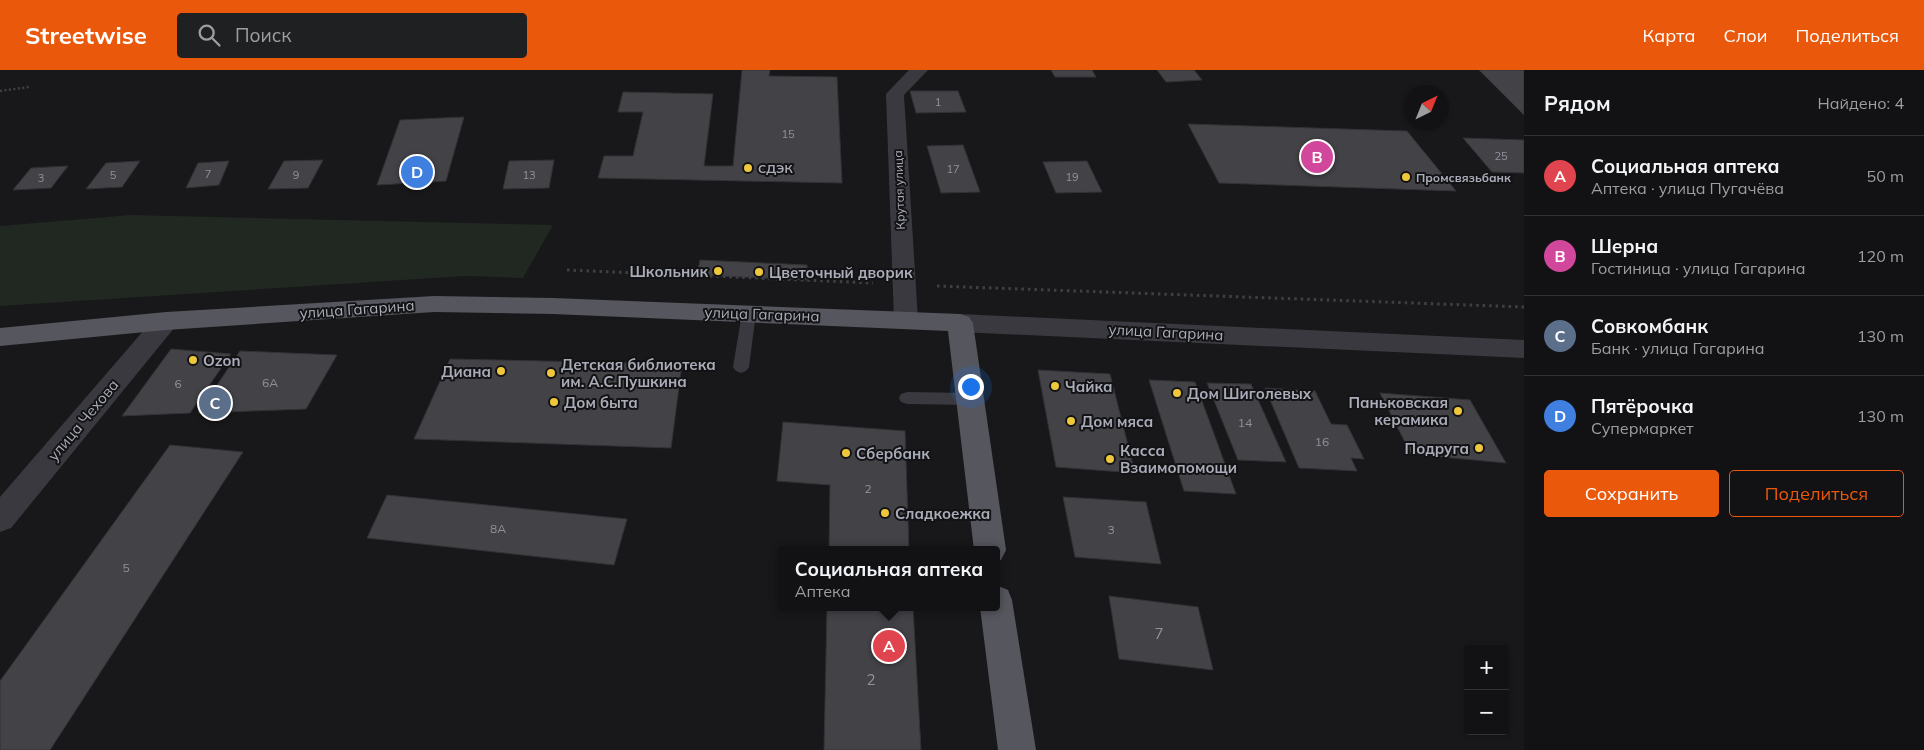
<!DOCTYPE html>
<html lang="ru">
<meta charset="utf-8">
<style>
:root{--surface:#121214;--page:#1f2022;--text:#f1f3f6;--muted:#9c9ea0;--line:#313234;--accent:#ea580c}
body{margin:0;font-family:Mulish,sans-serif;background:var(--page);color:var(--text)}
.controls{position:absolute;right:15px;bottom:15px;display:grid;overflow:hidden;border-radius:5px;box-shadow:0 1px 4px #0004}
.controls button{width:45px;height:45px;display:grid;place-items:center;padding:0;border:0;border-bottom:1px solid var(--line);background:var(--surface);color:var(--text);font:25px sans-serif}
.compass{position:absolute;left:1404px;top:15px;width:45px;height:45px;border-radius:50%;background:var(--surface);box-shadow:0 1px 4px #0004;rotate:43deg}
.you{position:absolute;left:970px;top:316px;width:18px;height:18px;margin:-12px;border:4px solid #fff;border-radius:50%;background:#1a73e8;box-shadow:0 0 0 8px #1a73e833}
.badge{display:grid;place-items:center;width:32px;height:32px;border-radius:50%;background:var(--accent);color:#fff;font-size:16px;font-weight:700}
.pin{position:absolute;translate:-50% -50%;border:2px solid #fff;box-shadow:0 1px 5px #0006}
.popup{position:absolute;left:778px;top:476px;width:222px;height:65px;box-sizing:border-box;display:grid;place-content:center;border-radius:5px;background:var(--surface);filter:drop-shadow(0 1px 4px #0005);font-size:16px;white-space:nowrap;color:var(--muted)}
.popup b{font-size:19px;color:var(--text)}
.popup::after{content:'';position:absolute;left:50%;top:100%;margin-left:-10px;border:10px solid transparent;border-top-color:var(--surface)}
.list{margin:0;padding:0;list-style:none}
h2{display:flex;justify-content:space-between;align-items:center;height:65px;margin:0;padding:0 20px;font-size:21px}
h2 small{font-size:16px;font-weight:400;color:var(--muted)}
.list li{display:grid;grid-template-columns:32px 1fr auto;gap:15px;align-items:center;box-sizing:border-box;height:80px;padding:0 20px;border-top:1px solid var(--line)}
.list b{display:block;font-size:19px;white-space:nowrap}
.list p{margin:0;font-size:16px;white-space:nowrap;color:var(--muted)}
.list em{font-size:16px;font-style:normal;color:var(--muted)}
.actions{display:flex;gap:10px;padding:15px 20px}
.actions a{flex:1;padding:11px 0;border:1px solid var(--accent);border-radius:5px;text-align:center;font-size:18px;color:var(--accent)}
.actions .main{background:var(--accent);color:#fff}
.icon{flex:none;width:28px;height:28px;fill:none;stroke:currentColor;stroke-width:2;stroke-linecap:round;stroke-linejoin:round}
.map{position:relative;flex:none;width:1524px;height:680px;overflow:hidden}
header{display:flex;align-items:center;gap:30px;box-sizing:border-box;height:70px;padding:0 25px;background:var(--accent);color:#fff}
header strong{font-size:24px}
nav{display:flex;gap:28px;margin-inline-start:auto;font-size:18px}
.search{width:350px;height:45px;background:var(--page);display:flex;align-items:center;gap:12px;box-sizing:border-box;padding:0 18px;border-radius:5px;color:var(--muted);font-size:19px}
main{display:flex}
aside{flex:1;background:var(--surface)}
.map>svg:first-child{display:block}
</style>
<header>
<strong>Streetwise</strong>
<div class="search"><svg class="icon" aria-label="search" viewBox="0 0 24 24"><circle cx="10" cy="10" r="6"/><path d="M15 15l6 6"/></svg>Поиск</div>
<nav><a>Карта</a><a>Слои</a><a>Поделиться</a></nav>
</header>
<main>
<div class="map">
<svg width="1524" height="680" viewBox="0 0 1524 680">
<rect width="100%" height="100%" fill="#18181a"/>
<!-- green -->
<path fill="#202821" d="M 131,145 L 553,155 L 523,208 L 465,206 L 0,236 L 0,156 Z"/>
<!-- building -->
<g fill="#424247" stroke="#323236">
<path d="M 742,0 L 770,0 L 769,6 L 837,7 L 842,113 L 598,108 L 604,86 L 633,86 L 643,42 L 618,42 L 623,22 L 713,24 L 704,96 L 733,96 Z"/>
<path d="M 1051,0 L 1092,0 L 1096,7 L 1055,7 Z"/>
<path d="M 1157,0 L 1194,0 L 1202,10 L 1166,12 Z"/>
<path d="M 1479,0 L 1524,0 L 1524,45 Z"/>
<path d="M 910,21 L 958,21 L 966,42 L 916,43 Z"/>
<path d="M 464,47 L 446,111 L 377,115 L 400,50 Z"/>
<path d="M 1188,54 L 1407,61 L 1456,121 L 1219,113 Z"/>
<path d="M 1463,68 L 1524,70 L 1524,103 L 1492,102 Z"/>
<path d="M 963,75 L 980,122 L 941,123 L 927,76 Z"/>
<path d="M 323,90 L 308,118 L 268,119 L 284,91 Z"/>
<path d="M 554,90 L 549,118 L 503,119 L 509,91 Z"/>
<path d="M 140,91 L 122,117 L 86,119 L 106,93 Z"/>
<path d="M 229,91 L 219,115 L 186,118 L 198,93 Z"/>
<path d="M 1087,91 L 1102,122 L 1056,123 L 1043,92 Z"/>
<path d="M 68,96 L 51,118 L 13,120 L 31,98 Z"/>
<path d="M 700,190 L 807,195 L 807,210 L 697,205 Z"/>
<path d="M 171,279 L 231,284 L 190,343 L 122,346 Z"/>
<path d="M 240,281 L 337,285 L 306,339 L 198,343 Z"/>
<path d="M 450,289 L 682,294 L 671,378 L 414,369 Z"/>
<path d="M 1038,300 L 1110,304 L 1135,403 L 1056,397 Z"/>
<path d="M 1149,310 L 1195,312 L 1236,424 L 1184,421 Z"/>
<path d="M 1207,313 L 1251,314 L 1286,392 L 1238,390 Z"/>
<path d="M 1265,318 L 1315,321 L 1331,354 L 1347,355 L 1364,389 L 1351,388 L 1357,401 L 1299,398 Z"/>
<path d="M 1380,323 L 1470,330 L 1506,393 L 1411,384 Z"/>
<path d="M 783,352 L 905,361 L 909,480 L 829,480 L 830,415 L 777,411 Z"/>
<path d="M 170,375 L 243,382 L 50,680 L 0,680 L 0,611 Z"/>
<path d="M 387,425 L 627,449 L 614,495 L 367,468 Z"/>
<path d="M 1063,427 L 1146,432 L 1161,494 L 1075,487 Z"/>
<path d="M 1109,526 L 1198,537 L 1213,600 L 1119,589 Z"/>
<path d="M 827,537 L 913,537 L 921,680 L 824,680 Z"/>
</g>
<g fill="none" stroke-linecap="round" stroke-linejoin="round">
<!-- path-far1 -->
<path stroke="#3f4046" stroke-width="2.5" stroke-dasharray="2 2.5" stroke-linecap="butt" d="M 0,21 L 29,17"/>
<!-- path -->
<g stroke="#3f4046" stroke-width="3" stroke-dasharray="2.5 4" stroke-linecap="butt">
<path d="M 567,200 L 873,213"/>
<path d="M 937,216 L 1524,237"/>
</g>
<!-- service -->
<g fill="#39393f" fill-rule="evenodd">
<path d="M 749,238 L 754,239 L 756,243 L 749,297 L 746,301 L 741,303 L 736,301 L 733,297 L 742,243 L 744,239 Z"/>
<path d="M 907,322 L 970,323 L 976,325 L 978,329 L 976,333 L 970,335 L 907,334 L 901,332 L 899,328 L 901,324 Z"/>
</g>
<!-- minor -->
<g fill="#39393f" fill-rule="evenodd">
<path d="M 909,0 L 928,0 L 904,25 L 918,250 L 915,256 L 906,259 L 897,256 L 894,250 L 886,24 Z"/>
<path d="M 166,242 L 175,245 L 178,251 L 175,257 L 11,458 L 0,462 L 0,427 L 157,245 Z"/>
</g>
<!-- tertiary -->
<path fill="#39393f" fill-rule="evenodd" d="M 960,244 L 1524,270 L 1524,288 L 960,262 L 951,259 L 947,253 L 951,247 Z"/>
<!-- primary -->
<g fill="#55565e" fill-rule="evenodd">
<path d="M 434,226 L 553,228 L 960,244 L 969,247 L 973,253 L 1006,480 L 1001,490 L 996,491 L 996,480 L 974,480 L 948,261 L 553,244 L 434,242 L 166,260 L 0,276 L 0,258 L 166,242 Z"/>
<path d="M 996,515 L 1008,520 L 1012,530 L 1036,680 L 998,680 L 980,537 L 996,537 Z"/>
</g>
</g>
<!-- markers -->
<g fill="#efc73a" stroke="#131315" stroke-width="2">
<circle cx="748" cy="98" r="5"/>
<circle cx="1406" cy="107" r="5"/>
<circle cx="718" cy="201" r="5"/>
<circle cx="759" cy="202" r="5"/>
<circle cx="193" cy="290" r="5"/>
<circle cx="501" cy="301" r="5"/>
<circle cx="551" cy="303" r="5"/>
<circle cx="1055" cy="316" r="5"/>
<circle cx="1177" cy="323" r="5"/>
<circle cx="554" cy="332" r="5"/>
<circle cx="1458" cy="341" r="5"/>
<circle cx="1071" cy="351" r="5"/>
<circle cx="1479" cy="378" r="5"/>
<circle cx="846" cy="383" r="5"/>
<circle cx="1110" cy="389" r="5"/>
<circle cx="885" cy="443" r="5"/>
</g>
<g text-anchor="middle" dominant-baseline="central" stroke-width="4" stroke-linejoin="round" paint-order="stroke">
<!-- far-number labels -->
<g font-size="11" fill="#90929c">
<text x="938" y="32">1</text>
<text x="788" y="64">15</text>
<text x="1501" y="86">25</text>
<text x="953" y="99">17</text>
<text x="208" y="104">7</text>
<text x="113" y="105">5</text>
<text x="296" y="105">9</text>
<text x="529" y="105">13</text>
<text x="1072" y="107">19</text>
<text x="41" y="108">3</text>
</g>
<!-- far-poi labels -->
<g font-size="12" font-weight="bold" fill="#aaadb9" stroke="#131315" text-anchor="start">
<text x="758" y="98">СДЭК</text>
<text x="1416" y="107">Промсвязьбанк</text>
</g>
<!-- far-street labels -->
<g font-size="12" fill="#aaadb9" stroke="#131315">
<text transform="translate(899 120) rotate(-92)">Крутая улица</text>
</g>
<!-- number labels -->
<g font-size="12" fill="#90929c">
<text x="270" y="312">6А</text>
<text x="178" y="313">6</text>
<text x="1245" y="352">14</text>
<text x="1322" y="371">16</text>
<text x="868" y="418">2</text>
<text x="498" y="458">8А</text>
<text x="1111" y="459">3</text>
<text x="126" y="497">5</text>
</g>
<!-- poi labels -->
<g font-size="15" font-weight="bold" fill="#aaadb9" stroke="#131315" text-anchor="start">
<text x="708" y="201" text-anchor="end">Школьник</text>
<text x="769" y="202">Цветочный дворик</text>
<text x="203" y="290">Ozon</text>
<text x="561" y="294">Детская библиотека<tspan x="561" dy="17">им. А.С.Пушкина</tspan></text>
<text x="491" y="301" text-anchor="end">Диана</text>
<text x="1065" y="316">Чайка</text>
<text x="1187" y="323">Дом Шиголевых</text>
<text x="564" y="332">Дом быта</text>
<text x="1448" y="332" text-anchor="end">Паньковская<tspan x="1448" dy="17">керамика</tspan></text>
<text x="1081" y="351">Дом мяса</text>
<text x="1469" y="378" text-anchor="end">Подруга</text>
<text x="1120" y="380">Касса<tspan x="1120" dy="17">Взаимопомощи</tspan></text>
<text x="856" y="383">Сбербанк</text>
<text x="895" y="443">Сладкоежка</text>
</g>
<!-- street labels -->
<g font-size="15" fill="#aaadb9" stroke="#131315">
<text transform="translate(357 239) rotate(-4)">улица Гагарина</text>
<text transform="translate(762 244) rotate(2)">улица Гагарина</text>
<text transform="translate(1166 262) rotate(3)">улица Гагарина</text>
<text transform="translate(83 350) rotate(-50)">улица Чехова</text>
</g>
<!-- near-number labels -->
<g font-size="15" fill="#90929c">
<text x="1159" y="563">7</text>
<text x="871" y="609">2</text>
</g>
</g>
</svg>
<div class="controls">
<button>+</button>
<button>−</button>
</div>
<svg class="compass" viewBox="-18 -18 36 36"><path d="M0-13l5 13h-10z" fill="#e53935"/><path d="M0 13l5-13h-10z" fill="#9c9ea0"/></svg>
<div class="you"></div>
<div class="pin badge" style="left:889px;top:576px;background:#e0444e">A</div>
<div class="popup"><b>Социальная аптека</b>Аптека</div>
<div class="pin badge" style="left:1317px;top:87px;background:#d1479c">B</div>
<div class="pin badge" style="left:215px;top:333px;background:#5c6f8a">C</div>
<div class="pin badge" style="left:417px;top:102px;background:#3f7fe0">D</div>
</div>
<aside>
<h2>Рядом<small>Найдено: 4</small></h2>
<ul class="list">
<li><span class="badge" style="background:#e0444e">A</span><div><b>Социальная аптека</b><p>Аптека · улица Пугачёва</p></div><em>50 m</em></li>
<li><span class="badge" style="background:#d1479c">B</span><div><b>Шерна</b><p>Гостиница · улица Гагарина</p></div><em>120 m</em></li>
<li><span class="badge" style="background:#5c6f8a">C</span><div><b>Совкомбанк</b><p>Банк · улица Гагарина</p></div><em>130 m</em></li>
<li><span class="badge" style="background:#3f7fe0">D</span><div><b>Пятёрочка</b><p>Супермаркет</p></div><em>130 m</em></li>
</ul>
<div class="actions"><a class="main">Сохранить</a><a>Поделиться</a></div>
</aside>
</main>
